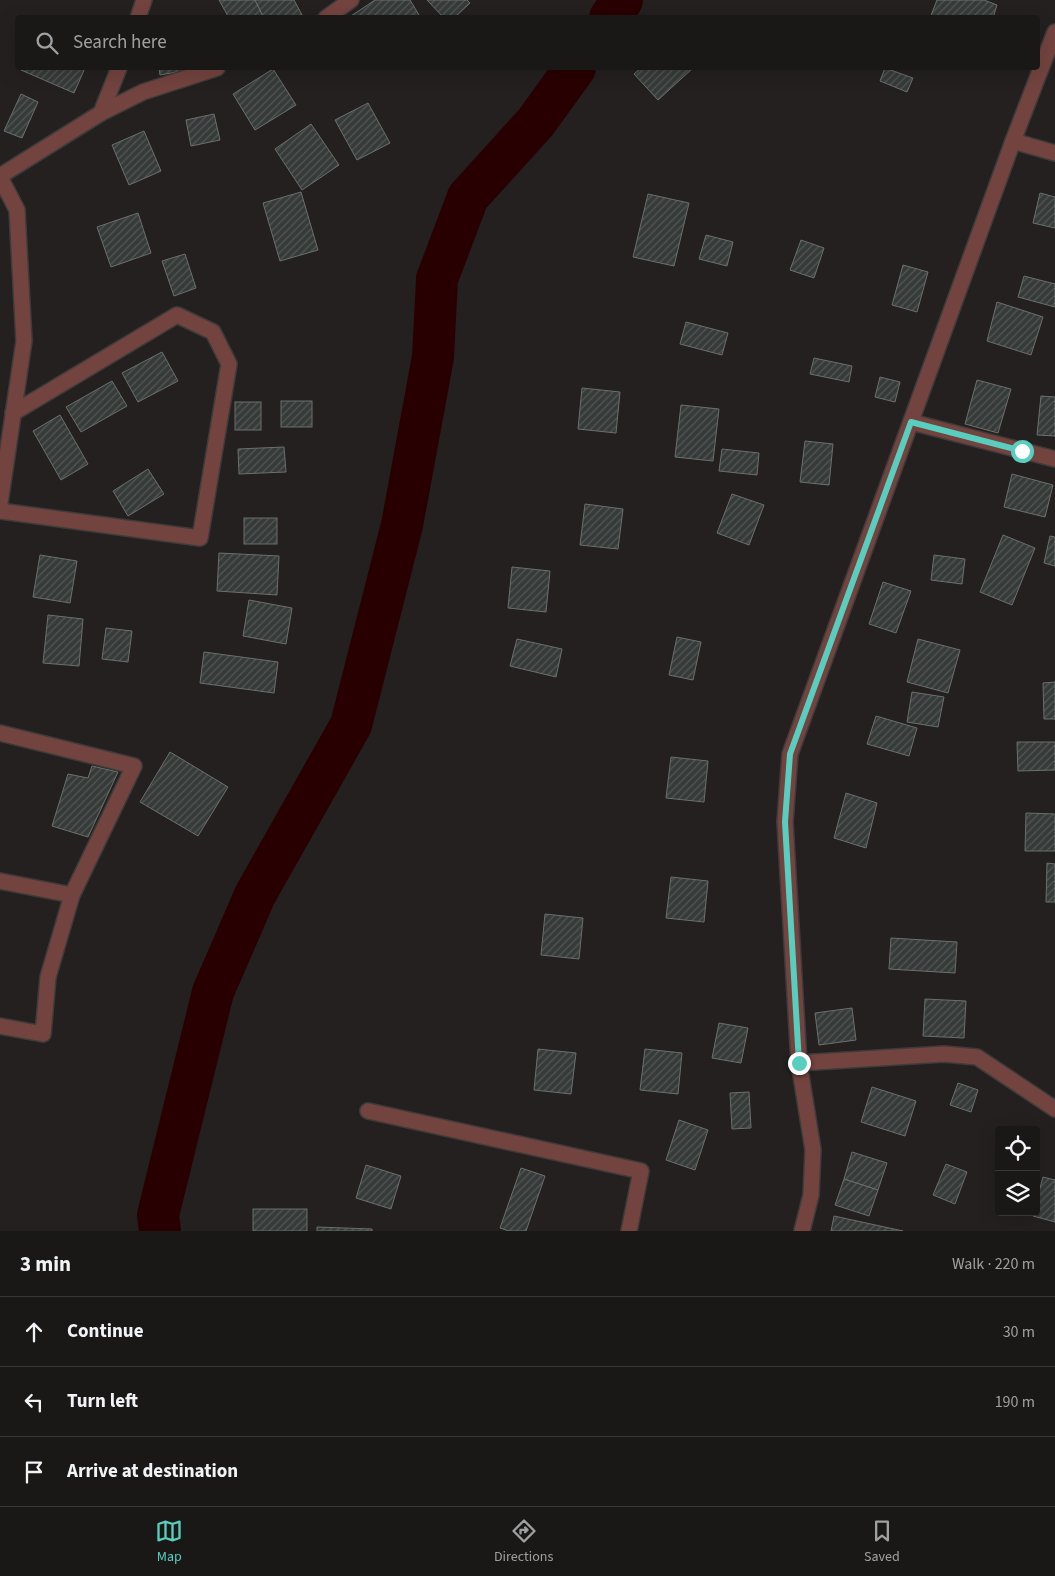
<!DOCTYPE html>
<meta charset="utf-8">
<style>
:root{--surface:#1a1817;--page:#232120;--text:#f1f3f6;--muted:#9fa0a1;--line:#383736;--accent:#59cebf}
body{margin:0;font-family:"Source Sans 3",sans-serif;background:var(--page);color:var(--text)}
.controls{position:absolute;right:15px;bottom:15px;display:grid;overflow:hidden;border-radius:5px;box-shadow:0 5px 20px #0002}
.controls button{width:45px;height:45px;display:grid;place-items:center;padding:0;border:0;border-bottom:1px solid var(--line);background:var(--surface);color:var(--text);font:25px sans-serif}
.stop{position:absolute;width:15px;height:15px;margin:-11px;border:4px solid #59cebf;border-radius:50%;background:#fff}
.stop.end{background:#59cebf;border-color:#fff;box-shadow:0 1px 5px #0008}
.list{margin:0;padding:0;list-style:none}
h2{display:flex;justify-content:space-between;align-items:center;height:65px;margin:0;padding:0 20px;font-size:21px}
h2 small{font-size:16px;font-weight:400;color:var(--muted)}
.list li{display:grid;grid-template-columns:32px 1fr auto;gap:15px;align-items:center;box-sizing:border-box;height:70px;padding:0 20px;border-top:1px solid var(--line)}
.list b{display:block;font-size:19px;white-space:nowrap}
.list em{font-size:16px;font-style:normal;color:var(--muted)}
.icon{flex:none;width:28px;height:28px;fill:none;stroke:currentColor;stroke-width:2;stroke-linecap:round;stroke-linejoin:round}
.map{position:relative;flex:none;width:1055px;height:1231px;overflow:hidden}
.search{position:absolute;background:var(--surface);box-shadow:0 5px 20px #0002;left:15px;right:15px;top:15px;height:55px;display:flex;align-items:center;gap:12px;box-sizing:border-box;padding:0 18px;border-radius:5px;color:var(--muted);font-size:19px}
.sheet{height:275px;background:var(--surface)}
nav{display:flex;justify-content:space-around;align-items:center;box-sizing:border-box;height:70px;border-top:1px solid var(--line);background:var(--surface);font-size:14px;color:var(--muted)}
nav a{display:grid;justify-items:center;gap:2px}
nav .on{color:var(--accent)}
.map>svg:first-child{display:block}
</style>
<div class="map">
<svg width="1055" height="1231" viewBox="0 0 1055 1231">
<defs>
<pattern id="building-hatch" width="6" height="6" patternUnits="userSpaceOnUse" patternTransform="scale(1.25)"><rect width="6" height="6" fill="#363b3a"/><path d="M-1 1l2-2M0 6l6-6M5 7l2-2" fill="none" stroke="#535756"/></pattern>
</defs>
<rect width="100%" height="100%" fill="#23201f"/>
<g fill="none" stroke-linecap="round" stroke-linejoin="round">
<!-- river -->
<g stroke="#290002" stroke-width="42">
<path d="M 610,18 L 622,0"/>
<path d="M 160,1231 L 158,1215 L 213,992 L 255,895 L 351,725 L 402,525 L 433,357 L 437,279 L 468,197 L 536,122 L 575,68"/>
</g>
</g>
<!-- building -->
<g fill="url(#building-hatch)" stroke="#6b706f">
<path d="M 219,0 L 255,0 L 264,18 L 229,18 Z"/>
<path d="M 255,0 L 294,0 L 302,15 L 297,18 L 264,18 Z"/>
<path d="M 375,0 L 410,0 L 419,15 L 415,18 L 352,18 L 351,16 Z"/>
<path d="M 427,0 L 467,0 L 470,3 L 454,18 L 444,18 Z"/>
<path d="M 937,0 L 984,0 L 997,5 L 993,18 L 930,18 Z"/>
<path d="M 22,68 L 85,68 L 74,93 L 21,70 Z"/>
<path d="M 159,68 L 182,68 L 183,71 L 160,75 Z"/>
<path d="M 641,68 L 693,68 L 658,100 L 634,74 Z"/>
<path d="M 885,68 L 913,78 L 907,92 L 880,81 Z"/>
<path d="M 273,69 L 296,105 L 255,130 L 233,94 Z"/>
<path d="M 21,94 L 38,102 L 22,138 L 4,131 Z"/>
<path d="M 368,103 L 390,143 L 357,160 L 335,120 Z"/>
<path d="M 214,114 L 220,140 L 191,146 L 186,120 Z"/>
<path d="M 311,124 L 339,165 L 302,190 L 275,149 Z"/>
<path d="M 144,131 L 161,171 L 129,185 L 112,145 Z"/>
<path d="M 301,192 L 318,250 L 280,261 L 263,203 Z"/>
<path d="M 1040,193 L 1055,197 L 1055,228 L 1033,223 Z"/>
<path d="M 648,194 L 689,203 L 674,266 L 633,257 Z"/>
<path d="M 138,213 L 151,253 L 111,267 L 97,227 Z"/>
<path d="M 706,235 L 733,242 L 727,266 L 699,259 Z"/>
<path d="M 801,240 L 824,248 L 814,278 L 790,270 Z"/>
<path d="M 185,254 L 196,288 L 174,296 L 162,261 Z"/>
<path d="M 903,265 L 928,272 L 917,312 L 892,305 Z"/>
<path d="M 1024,276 L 1055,284 L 1055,307 L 1018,297 Z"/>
<path d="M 997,302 L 1043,317 L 1031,355 L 987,341 Z"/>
<path d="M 686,322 L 728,333 L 722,355 L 680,344 Z"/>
<path d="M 162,352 L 178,381 L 138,402 L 122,373 Z"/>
<path d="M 814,358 L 852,366 L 849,382 L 810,374 Z"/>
<path d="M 880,377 L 900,382 L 895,402 L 875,397 Z"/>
<path d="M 977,380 L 1011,389 L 998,433 L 965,424 Z"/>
<path d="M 112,381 L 127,406 L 81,432 L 66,407 Z"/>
<path d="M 582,388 L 620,392 L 616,433 L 578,429 Z"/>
<path d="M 1041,396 L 1055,397 L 1055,436 L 1037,435 Z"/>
<rect x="281" y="401" width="31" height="26"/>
<rect x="235" y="402" width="26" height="28"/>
<path d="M 681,405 L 719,409 L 713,461 L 675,457 Z"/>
<path d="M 60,415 L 88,464 L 61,480 L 33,431 Z"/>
<path d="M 805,441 L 833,444 L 829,485 L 800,482 Z"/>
<path d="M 284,447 L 286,472 L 239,474 L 238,449 Z"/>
<path d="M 722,449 L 759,453 L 757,475 L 719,471 Z"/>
<path d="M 148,469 L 164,494 L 128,516 L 113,491 Z"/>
<path d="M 1012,474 L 1053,485 L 1045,517 L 1004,507 Z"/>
<path d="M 732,494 L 764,505 L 749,545 L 717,533 Z"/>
<path d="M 585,504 L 623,509 L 618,549 L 580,545 Z"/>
<rect x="244" y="518" width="33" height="26"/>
<path d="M 1003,535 L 1035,548 L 1012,605 L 980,592 Z"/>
<path d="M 1050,536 L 1055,537 L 1055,566 L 1044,563 Z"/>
<path d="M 219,553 L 279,556 L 277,595 L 217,591 Z"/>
<path d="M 40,555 L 77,561 L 70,603 L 33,597 Z"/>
<path d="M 934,555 L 965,559 L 962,584 L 931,580 Z"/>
<path d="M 512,567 L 550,571 L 546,612 L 508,608 Z"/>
<path d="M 883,582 L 911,591 L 896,633 L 869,624 Z"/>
<path d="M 249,600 L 292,608 L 286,644 L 243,636 Z"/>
<path d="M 48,615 L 83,619 L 79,666 L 43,663 Z"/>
<path d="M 106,628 L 132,631 L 128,662 L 102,659 Z"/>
<path d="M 677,637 L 701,642 L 693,680 L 669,675 Z"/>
<path d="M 517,639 L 562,649 L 556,677 L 510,666 Z"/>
<path d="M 918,639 L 960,650 L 948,693 L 907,682 Z"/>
<path d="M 204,652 L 278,662 L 274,693 L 200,683 Z"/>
<path d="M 1055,682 L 1055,719 L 1044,719 L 1043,683 Z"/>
<path d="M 912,692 L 944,697 L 938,727 L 907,722 Z"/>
<path d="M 876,716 L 917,728 L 909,756 L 867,744 Z"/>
<path d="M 1017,742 L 1055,742 L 1055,770 L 1018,771 Z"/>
<path d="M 170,752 L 228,787 L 198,836 L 140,802 Z"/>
<path d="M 671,757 L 708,761 L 704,802 L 666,798 Z"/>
<path d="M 92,766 L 118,772 L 88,837 L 52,826 L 68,774 L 88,778 Z"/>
<path d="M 846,793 L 877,803 L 866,848 L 834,838 Z"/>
<path d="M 1026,813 L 1055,814 L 1055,851 L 1025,851 Z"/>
<path d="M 1047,863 L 1055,864 L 1055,902 L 1046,902 Z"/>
<path d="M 671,877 L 708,881 L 704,922 L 666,918 Z"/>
<path d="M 545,914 L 583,918 L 579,959 L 541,955 Z"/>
<path d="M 891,938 L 957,942 L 955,973 L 889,969 Z"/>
<path d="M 925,999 L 966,1001 L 964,1038 L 923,1036 Z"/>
<path d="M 852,1008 L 856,1040 L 819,1045 L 815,1013 Z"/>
<path d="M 719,1023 L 748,1028 L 741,1063 L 712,1058 Z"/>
<path d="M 538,1049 L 576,1053 L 571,1094 L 534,1090 Z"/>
<path d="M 645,1049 L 682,1053 L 678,1094 L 640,1090 Z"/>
<path d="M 958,1083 L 978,1090 L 971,1112 L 950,1105 Z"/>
<path d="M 872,1087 L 916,1101 L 905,1136 L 861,1122 Z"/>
<path d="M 749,1092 L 751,1128 L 732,1129 L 730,1093 Z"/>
<path d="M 679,1120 L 708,1130 L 695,1170 L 666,1160 Z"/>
<path d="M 852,1152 L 887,1163 L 878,1190 L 844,1179 Z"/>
<path d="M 946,1164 L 967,1172 L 955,1204 L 933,1195 Z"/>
<path d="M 366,1165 L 401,1176 L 391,1209 L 356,1198 Z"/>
<path d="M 521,1168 L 545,1176 L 526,1231 L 509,1231 L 500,1228 Z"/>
<path d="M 1043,1177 L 1055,1180 L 1055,1222 L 1033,1216 L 1034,1212 L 1036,1212 L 1036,1203 Z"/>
<path d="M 844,1179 L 878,1190 L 869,1216 L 835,1205 Z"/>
<rect x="253" y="1209" width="54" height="22"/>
<path d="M 834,1216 L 903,1231 L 831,1231 Z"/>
<path d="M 317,1227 L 372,1229 L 372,1231 L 317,1231 Z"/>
</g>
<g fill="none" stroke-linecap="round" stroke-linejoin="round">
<defs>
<g id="minor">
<path d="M 138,18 L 144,0"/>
<path d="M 326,18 L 351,0"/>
<path d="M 101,113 L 119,68"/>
<path d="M 1013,141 L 1055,153"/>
<path d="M 0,176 L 101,113 L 143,92 L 217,68"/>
<path d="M 0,177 L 17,210 L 24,341 L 0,503"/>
<path d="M 911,422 L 1055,459"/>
<path d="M 0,511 L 200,538 L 229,364 L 213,332 L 177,315 L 13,413"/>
<path d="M 0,733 L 134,766 L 72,895 L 48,977 L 43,1034 L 0,1026"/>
<path d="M 0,881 L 72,895"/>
<path d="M 799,1063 L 944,1054 L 977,1057 L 1055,1109"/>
<path d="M 368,1111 L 641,1171 L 629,1231"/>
<path d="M 802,1231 L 811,1195 L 813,1150 L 799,1063 L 785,822 L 790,754 L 1013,141 L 1055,32"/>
</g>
</defs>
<!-- minor casing -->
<use href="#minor" stroke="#3e3b3a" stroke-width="18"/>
<!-- minor -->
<use href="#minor" stroke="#73433f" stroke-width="15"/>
</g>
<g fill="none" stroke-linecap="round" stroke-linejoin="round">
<!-- route -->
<path stroke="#59cebf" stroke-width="6" d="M 799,1063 L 785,822 L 790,754 L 911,422 L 1022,451"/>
</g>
</svg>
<div class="controls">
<button><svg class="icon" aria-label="locate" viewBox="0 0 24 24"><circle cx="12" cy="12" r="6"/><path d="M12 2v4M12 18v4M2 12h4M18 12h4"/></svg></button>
<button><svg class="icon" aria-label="layers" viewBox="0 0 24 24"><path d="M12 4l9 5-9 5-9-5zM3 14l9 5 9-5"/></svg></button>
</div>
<div class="stop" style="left:1022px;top:451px"></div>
<div class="stop end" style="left:799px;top:1063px"></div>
<div class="search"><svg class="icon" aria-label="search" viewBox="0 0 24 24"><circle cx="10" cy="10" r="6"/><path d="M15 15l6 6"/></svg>Search here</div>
</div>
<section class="sheet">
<h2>3 min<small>Walk · 220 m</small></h2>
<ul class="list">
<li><svg class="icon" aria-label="ahead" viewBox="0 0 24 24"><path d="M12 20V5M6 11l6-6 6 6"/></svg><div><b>Continue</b></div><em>30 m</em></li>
<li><svg class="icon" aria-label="left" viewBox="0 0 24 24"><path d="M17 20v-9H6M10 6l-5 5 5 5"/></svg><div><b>Turn left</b></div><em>190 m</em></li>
<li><svg class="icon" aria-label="arrive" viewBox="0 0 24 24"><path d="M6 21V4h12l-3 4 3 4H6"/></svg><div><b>Arrive at destination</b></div></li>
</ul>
</section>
<nav>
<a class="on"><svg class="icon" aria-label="map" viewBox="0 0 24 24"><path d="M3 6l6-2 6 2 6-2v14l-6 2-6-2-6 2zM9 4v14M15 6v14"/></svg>Map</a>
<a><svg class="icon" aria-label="directions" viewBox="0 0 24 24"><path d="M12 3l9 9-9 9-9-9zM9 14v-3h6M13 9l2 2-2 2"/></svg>Directions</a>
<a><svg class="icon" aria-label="saved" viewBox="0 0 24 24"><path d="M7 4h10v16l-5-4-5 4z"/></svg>Saved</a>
</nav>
